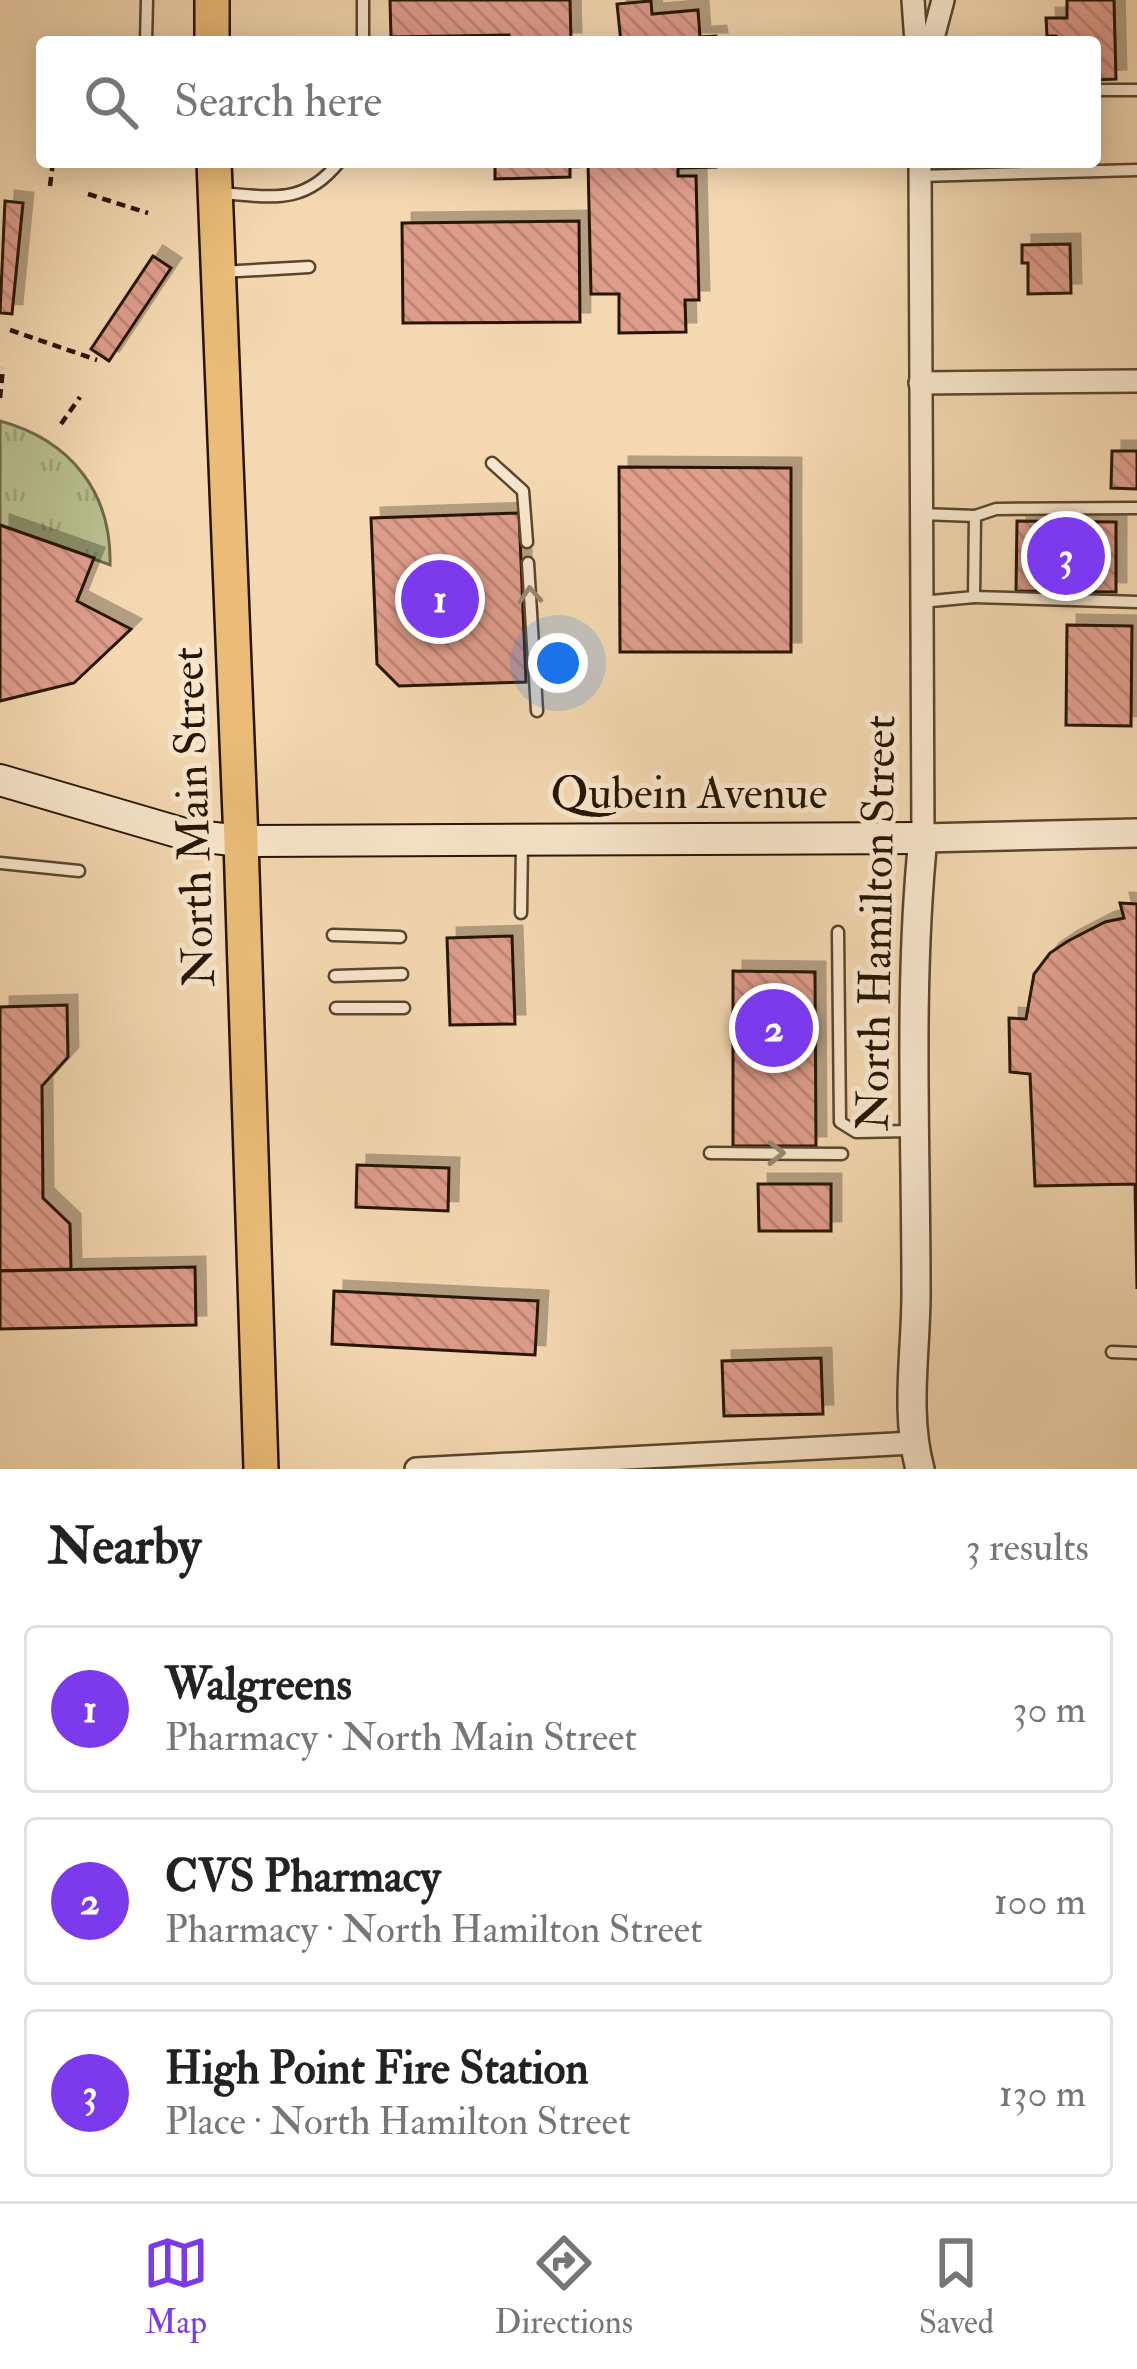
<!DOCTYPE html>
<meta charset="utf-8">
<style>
:root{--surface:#fff;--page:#f2f2f2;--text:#222;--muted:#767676;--line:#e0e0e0;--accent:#7c3aed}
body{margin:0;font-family:"IM FELL Double Pica",serif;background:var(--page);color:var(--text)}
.you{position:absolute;left:558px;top:663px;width:42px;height:42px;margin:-30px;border:9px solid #fff;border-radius:50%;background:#1a73e8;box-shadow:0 0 0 18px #1a73e833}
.badge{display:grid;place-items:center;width:78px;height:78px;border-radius:50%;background:var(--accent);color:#fff;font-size:39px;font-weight:700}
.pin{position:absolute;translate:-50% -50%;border:6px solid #fff;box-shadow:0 3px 12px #0006}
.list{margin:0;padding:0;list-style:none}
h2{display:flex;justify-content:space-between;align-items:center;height:156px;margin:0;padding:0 48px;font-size:51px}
h2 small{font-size:39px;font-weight:400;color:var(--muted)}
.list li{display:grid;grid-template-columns:78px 1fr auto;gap:36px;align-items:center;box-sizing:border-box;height:168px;margin:0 24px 24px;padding:0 24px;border:3px solid var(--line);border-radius:12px}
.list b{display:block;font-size:45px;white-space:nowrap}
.list p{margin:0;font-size:39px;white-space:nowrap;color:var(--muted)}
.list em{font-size:39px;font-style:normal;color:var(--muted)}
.icon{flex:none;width:66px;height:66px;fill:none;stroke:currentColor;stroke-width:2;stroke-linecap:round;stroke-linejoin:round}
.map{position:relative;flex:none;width:1137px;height:1469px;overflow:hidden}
.search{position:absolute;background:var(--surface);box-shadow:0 6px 30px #0003;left:36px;right:36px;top:36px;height:132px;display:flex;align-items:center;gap:30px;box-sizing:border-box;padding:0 42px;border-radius:12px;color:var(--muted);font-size:45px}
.sheet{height:732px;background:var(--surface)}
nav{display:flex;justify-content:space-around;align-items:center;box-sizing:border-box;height:168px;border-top:3px solid var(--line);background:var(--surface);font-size:33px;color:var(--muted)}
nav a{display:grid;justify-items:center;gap:6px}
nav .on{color:var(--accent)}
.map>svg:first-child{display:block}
</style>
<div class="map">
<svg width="1137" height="1469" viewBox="0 0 1137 1469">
<defs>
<pattern id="grass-tufts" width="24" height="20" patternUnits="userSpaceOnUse" patternTransform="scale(3)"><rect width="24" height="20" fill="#b8bf8e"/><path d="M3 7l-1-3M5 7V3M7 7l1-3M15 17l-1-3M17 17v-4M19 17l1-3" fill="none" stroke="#9ea379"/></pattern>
<pattern id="building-back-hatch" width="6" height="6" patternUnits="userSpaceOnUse" patternTransform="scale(3)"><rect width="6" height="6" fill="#df9d8c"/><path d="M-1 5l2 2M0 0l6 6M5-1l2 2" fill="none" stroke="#bf8677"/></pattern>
<filter id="shadow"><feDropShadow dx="10" dy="-10" stdDeviation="0" flood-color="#0004"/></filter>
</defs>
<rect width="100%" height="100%" fill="#f4d8b1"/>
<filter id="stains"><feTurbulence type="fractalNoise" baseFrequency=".00167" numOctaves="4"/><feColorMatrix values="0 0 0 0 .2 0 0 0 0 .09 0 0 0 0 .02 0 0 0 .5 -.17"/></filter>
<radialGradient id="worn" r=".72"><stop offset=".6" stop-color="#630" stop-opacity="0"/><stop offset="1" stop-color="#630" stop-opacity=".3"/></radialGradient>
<!-- grass -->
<path fill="url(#grass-tufts)" stroke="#706a47" stroke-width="3" d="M 0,421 C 70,440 112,492 110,565 L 0,525 Z"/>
<!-- building -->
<g fill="url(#building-back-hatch)" stroke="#271400" stroke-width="3" filter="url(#shadow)">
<path d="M 390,0 L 570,0 L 571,42 L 509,42 L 509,35 L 391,37 Z"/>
<path d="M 1067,0 L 1114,0 L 1116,79 L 1095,80 L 1095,42 L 1056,42 L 1056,36 L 1047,36 L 1046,18 L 1067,18 Z"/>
<path d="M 651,1 L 652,14 L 698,10 L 700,37 L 716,36 L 717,42 L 621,42 L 617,4 Z"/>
<path d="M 495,162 L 570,162 L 570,177 L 495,179 Z"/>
<path d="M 588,162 L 716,162 L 716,167 L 678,168 L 678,176 L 696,176 L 699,300 L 685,300 L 686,332 L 619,333 L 619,294 L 591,294 Z"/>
<path d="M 5,201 L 23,203 L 12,314 L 0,313 Z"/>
<path d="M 579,221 L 580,322 L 403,323 L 402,223 Z"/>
<path d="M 1070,244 L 1071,293 L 1028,294 L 1028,263 L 1022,263 L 1022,245 Z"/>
<path d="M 153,256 L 171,268 L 109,361 L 91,349 Z"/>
<path d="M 1112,451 L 1137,451 L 1137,489 L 1111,488 Z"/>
<path d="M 619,467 L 791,468 L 791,652 L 620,652 Z"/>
<path d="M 519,513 L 526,682 L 399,686 L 377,664 L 371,518 Z"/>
<path d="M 1017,521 L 1116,522 L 1116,592 L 1016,591 Z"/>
<path d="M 0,525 L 94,558 L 77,601 L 131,629 L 74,683 L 0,701 Z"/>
<path d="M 1067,625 L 1132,626 L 1131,726 L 1066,725 Z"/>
<path d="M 1120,903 L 1137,904 L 1137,1289 L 1135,1184 L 1035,1186 L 1030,1074 L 1010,1072 L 1009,1018 L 1026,1019 L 1034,974 L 1050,953 L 1068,941 L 1105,922 L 1124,918 Z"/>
<path d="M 512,936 L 515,1024 L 450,1025 L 447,938 Z"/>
<path d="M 733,971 L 815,972 L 816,1146 L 733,1146 Z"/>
<path d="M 67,1005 L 68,1057 L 42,1086 L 43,1198 L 70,1224 L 71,1269 L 0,1271 L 0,1007 Z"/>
<path d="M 357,1165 L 449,1168 L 448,1211 L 356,1207 Z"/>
<path d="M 758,1184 L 831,1184 L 831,1231 L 759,1231 Z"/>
<path d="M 195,1267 L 196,1325 L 0,1329 L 0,1271 Z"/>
<path d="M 334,1291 L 538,1301 L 535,1355 L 332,1344 Z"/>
<path d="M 821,1358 L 823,1414 L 724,1416 L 722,1361 Z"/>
</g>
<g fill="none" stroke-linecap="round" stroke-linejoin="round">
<defs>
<g id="service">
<path d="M 146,42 L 147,0"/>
<path d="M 363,42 L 363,0"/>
<path d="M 1095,90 L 1137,90"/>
<path d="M 920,176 L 1137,170"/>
<path d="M 218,193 C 269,196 303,207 339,162"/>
<path d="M 221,272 L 309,267"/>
<path d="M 492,463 L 523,491 L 527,542"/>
<path d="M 921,514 L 975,516 L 974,597 L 921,602"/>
<path d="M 975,516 L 996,509 L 1137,508"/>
<path d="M 528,563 L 537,711"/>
<path d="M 974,597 L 1137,602"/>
<path d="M 0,863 L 79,871"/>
<path d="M 521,913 L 522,843"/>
<path d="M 838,932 L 840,1122 L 856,1132 L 912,1131"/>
<path d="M 333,935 L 400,937"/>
<path d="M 335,976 L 402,974"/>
<path d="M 336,1008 L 404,1008"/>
<path d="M 710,1153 L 842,1154"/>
<path d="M 1112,1352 L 1137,1353"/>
</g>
<g id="minor">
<path d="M 913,0 L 916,42"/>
<path d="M 932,42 L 943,0"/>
<path d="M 920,162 L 923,838"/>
<path d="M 920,383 L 1137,381"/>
<path d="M 416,1469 L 913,1443"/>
</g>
<path id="tertiary" d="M 920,1469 C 904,1411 917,1346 916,1287 C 916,1137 908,987 923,838 L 1137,833"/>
<path id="secondary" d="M 0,780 L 188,835 L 241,841 L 923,838"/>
<g id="primary">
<path d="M 212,42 L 212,0"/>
<path d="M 214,162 L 241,841 L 261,1469"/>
</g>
</defs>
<!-- service casing -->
<use href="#service" stroke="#5a452c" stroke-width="15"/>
<!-- minor casing -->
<use href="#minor" stroke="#5a452c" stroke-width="26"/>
<!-- tertiary casing -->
<use href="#tertiary" stroke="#5a452c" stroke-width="32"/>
<!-- secondary casing -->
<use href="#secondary" stroke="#271400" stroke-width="34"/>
<!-- primary casing -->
<use href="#primary" stroke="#271400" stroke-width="38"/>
<!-- path -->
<g stroke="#271400" stroke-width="4.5" stroke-dasharray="9 6" stroke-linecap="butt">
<path d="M 50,186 L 53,162"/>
<path d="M 88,194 L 148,213"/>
<path d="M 10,330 L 97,360"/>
<path d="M 0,398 L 3,368"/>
<path d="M 61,424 L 80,397"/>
</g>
<!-- service -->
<use href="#service" stroke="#f8e6cc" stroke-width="10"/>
<!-- minor -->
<use href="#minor" stroke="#f8e6cc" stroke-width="21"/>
<!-- tertiary -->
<use href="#tertiary" stroke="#f8e6cc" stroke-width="27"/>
<!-- secondary -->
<use href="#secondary" stroke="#f8e6cc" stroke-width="30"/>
<!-- primary -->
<use href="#primary" stroke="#eabc78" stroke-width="33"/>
</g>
<!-- one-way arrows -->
<defs><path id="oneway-chevron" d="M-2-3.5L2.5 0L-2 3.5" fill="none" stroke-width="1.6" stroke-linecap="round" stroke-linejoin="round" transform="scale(3)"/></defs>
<g stroke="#9a8870">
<use href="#oneway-chevron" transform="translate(530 595) rotate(-94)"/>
<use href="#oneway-chevron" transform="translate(776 1153)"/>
</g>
<g text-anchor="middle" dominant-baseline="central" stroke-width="10" stroke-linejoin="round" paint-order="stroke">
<!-- street labels -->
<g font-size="45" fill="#271400" stroke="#f8e6cc">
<text x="689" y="794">Qubein Avenue</text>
<text transform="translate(194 817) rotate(-92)">North Main Street</text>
<text transform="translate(877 923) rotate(-89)">North Hamilton Street</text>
</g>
</g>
<rect width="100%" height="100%" filter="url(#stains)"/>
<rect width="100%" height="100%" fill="url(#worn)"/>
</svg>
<div class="you"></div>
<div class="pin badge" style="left:440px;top:599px">1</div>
<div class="pin badge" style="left:774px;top:1028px">2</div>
<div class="pin badge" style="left:1066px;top:556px">3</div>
<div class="search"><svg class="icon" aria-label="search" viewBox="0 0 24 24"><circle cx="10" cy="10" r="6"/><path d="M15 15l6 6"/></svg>Search here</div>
</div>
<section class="sheet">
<h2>Nearby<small>3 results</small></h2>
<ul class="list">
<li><span class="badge">1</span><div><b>Walgreens</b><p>Pharmacy · North Main Street</p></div><em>30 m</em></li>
<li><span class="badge">2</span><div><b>CVS Pharmacy</b><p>Pharmacy · North Hamilton Street</p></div><em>100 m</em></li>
<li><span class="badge">3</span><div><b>High Point Fire Station</b><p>Place · North Hamilton Street</p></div><em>130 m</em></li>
</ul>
</section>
<nav>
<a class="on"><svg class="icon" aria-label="map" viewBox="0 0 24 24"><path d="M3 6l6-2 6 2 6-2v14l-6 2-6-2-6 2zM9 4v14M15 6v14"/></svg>Map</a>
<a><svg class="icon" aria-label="directions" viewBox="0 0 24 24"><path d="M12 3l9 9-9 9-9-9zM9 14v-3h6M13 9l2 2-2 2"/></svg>Directions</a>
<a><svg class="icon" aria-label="saved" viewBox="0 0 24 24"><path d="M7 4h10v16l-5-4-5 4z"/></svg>Saved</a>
</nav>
